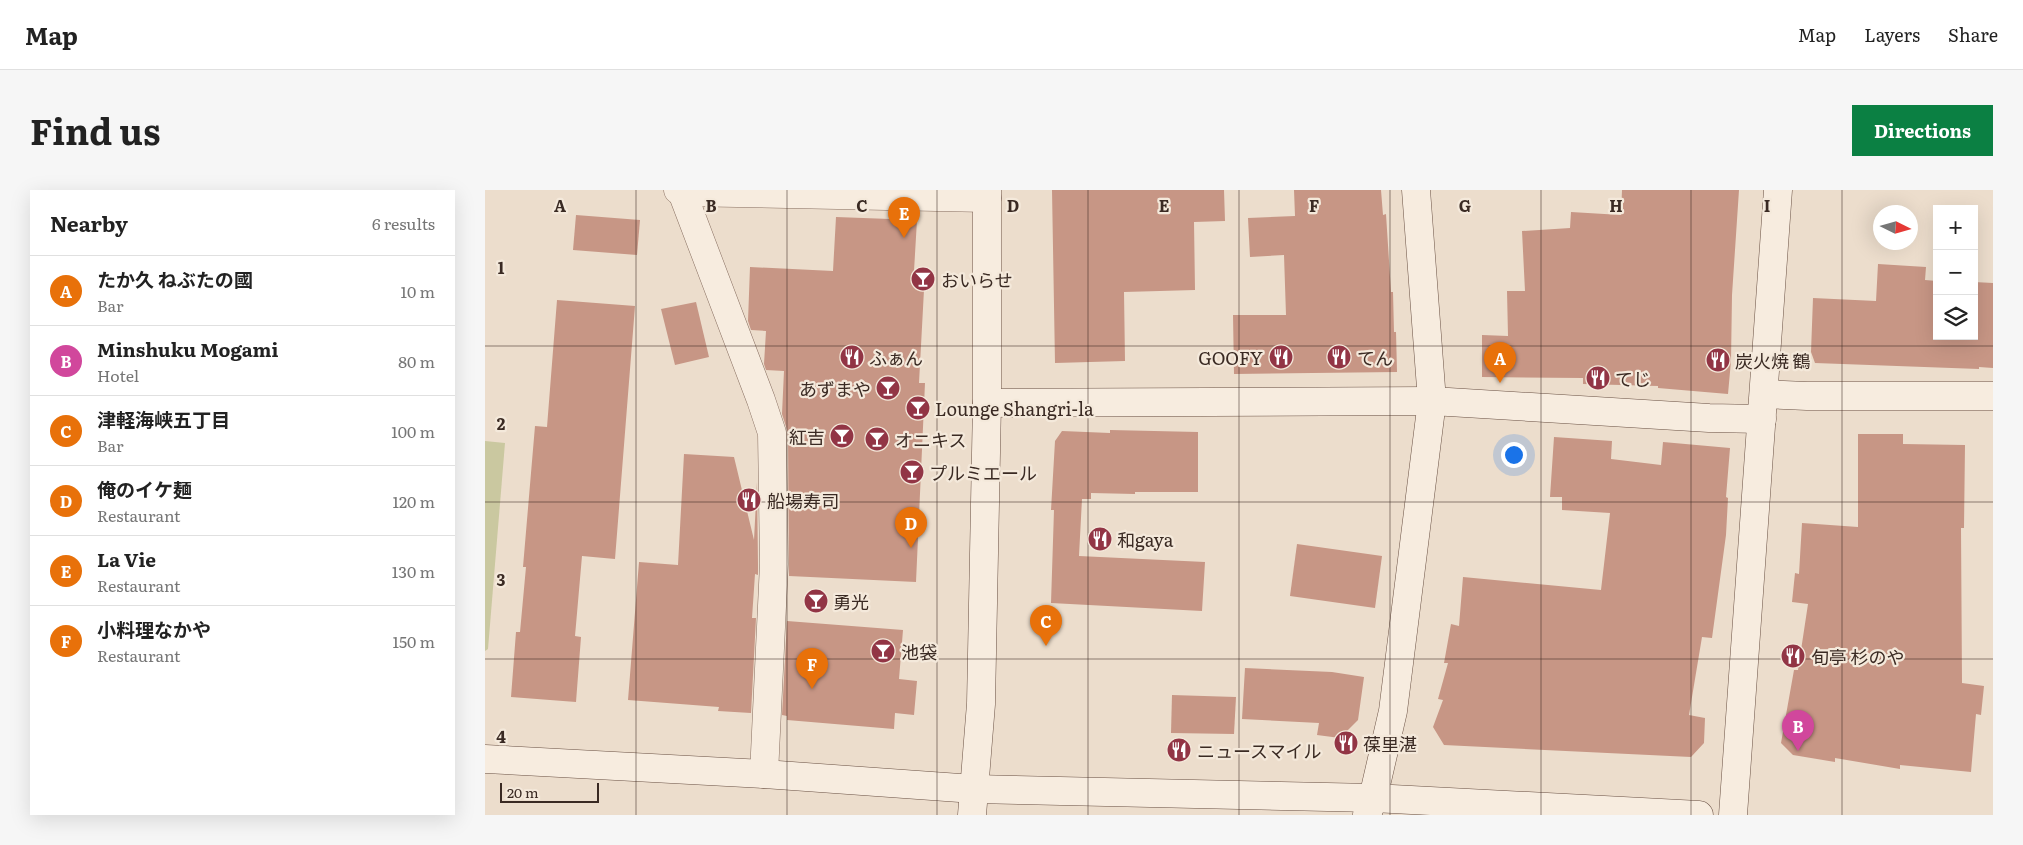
<!DOCTYPE html>
<meta charset="utf-8">
<style>
:root{--surface:#fff;--page:#f6f6f6;--text:#222;--muted:#767676;--line:#e0e0e0;--accent:#0b8043}
body{margin:0;font-family:Literata,"Noto Sans JP",serif;background:var(--page);color:var(--text)}
.controls{position:absolute;right:15px;top:15px;display:grid;overflow:hidden;border-radius:0px;box-shadow:0 5px 20px #0002}
.controls button{width:45px;height:45px;display:grid;place-items:center;padding:0;border:0;border-bottom:1px solid var(--line);background:var(--surface);color:var(--text);font:25px sans-serif}
.compass{position:absolute;left:1388px;top:15px;width:45px;height:45px;border-radius:50%;background:var(--surface);box-shadow:0 5px 20px #0002;rotate:95deg}
.scale{position:absolute;left:15px;bottom:12px;width:99px;box-sizing:border-box;padding-left:5px;border:2px solid #3a2a23;border-top:0;font-size:14px;line-height:18px;white-space:nowrap;color:#3a2a23;-webkit-text-stroke:4px #f4e9db;paint-order:stroke}
.you{position:absolute;left:1028px;top:264px;width:18px;height:18px;margin:-12px;border:4px solid #fff;border-radius:50%;background:#1a73e8;box-shadow:0 0 0 8px #1a73e833}
.badge{display:grid;place-items:center;width:32px;height:32px;border-radius:50%;background:var(--accent);color:#fff;font-size:16px;font-weight:700}
.pin{position:absolute;translate:-50% -41px;filter:drop-shadow(0 1px 2px #0008)}
.pin::after{content:'';position:absolute;top:26px;width:18px;height:15px;background:inherit;clip-path:polygon(0 0,100% 0,50% 100%)}
.list{margin:0;padding:0;list-style:none}
h2{display:flex;justify-content:space-between;align-items:center;height:65px;margin:0;padding:0 20px;font-size:21px}
h2 small{font-size:16px;font-weight:400;color:var(--muted)}
.list li{display:grid;grid-template-columns:32px 1fr auto;gap:15px;align-items:center;box-sizing:border-box;height:70px;padding:0 20px;border-top:1px solid var(--line)}
.list b{display:block;font-size:19px;white-space:nowrap}
.list p{margin:0;font-size:16px;white-space:nowrap;color:var(--muted)}
.list em{font-size:16px;font-style:normal;color:var(--muted)}
.icon{flex:none;width:28px;height:28px;fill:none;stroke:currentColor;stroke-width:2;stroke-linecap:round;stroke-linejoin:round}
.map{position:relative;flex:none;width:1508px;height:625px;overflow:hidden;border-radius:0px}
header{display:flex;align-items:center;gap:30px;box-sizing:border-box;height:70px;padding:0 25px;background:var(--surface);border-bottom:1px solid var(--line)}
header strong{font-size:24px}
nav{display:flex;gap:28px;margin-inline-start:auto;font-size:18px}
.intro{display:flex;align-items:center;justify-content:space-between;box-sizing:border-box;height:120px;padding:0 30px}
h1{margin:0;font-size:35px}
.button{padding:12px 22px;border-radius:0px;background:var(--accent);color:#fff;font-size:18px;font-weight:700}
main{display:flex;gap:30px;padding:0 30px}
aside{flex:1;background:var(--surface);border-radius:0px;box-shadow:0 5px 20px #0002}
.map>svg:first-child{display:block}
</style>
<header>
<strong>Map</strong>
<nav><a>Map</a><a>Layers</a><a>Share</a></nav>
</header>
<div class="intro"><h1>Find us</h1><a class="button">Directions</a></div>
<main>
<aside>
<h2>Nearby<small>6 results</small></h2>
<ul class="list">
<li><span class="badge" style="background:#e8710a">A</span><div><b>たか久 ねぶたの國</b><p>Bar</p></div><em>10 m</em></li>
<li><span class="badge" style="background:#d1479c">B</span><div><b>Minshuku Mogami</b><p>Hotel</p></div><em>80 m</em></li>
<li><span class="badge" style="background:#e8710a">C</span><div><b>津軽海峡五丁目</b><p>Bar</p></div><em>100 m</em></li>
<li><span class="badge" style="background:#e8710a">D</span><div><b>俺のイケ麺</b><p>Restaurant</p></div><em>120 m</em></li>
<li><span class="badge" style="background:#e8710a">E</span><div><b>La Vie</b><p>Restaurant</p></div><em>130 m</em></li>
<li><span class="badge" style="background:#e8710a">F</span><div><b>小料理なかや</b><p>Restaurant</p></div><em>150 m</em></li>
</ul>
</aside>
<div class="map">
<svg width="1508" height="625" viewBox="0 0 1508 625">
<rect width="100%" height="100%" fill="#ecddcc"/>
<!-- green -->
<path fill="#cac8a0" d="M 0,251 L 20,253 L 3,459 L 0,461 Z"/>
<!-- building -->
<g fill="#c79685">
<path d="M 567,0 L 739,0 L 740,31 L 709,32 L 710,100 L 639,102 L 640,171 L 570,173 Z"/>
<path d="M 809,0 L 896,0 L 898,25 L 901,24 L 906,102 L 908,102 L 909,142 L 911,142 L 912,182 L 749,184 L 748,125 L 801,125 L 799,65 L 765,67 L 763,28 L 810,26 Z"/>
<path d="M 1137,0 L 1254,0 L 1247,105 L 1246,171 L 1243,204 L 1173,198 L 1173,196 L 1098,194 L 1098,188 L 997,187 L 997,145 L 1023,146 L 1022,101 L 1040,101 L 1037,41 L 1085,38 L 1086,22 L 1136,25 Z"/>
<path d="M 91,25 L 155,30 L 152,65 L 88,60 Z"/>
<path d="M 351,27 L 432,30 L 429,81 L 440,81 L 434,193 L 440,193 L 431,392 L 304,386 L 303,243 L 297,224 L 299,181 L 281,180 L 279,174 L 281,141 L 266,140 L 263,131 L 265,77 L 348,81 Z"/>
<path d="M 1393,74 L 1441,77 L 1440,90 L 1452,91 L 1452,146 L 1489,146 L 1489,92 L 1508,93 L 1508,178 L 1494,177 L 1494,179 L 1330,173 L 1326,162 L 1328,108 L 1391,111 Z"/>
<path d="M 72,110 L 150,116 L 130,369 L 97,366 L 90,446 L 96,447 L 91,512 L 26,507 L 31,442 L 35,442 L 41,377 L 38,377 L 50,236 L 62,237 Z"/>
<path d="M 211,112 L 224,167 L 190,175 L 176,119 Z"/>
<path d="M 625,240 L 713,242 L 713,302 L 650,302 L 650,304 L 606,303 L 606,309 L 597,309 L 594,366 L 720,372 L 717,421 L 566,413 L 569,320 L 566,320 L 570,251 L 577,241 L 625,243 Z"/>
<path d="M 1373,244 L 1418,244 L 1418,254 L 1480,255 L 1479,338 L 1476,338 L 1477,493 L 1499,496 L 1496,525 L 1491,524 L 1486,582 L 1415,575 L 1415,579 L 1350,568 L 1350,572 L 1308,565 L 1296,553 L 1309,480 L 1313,480 L 1323,414 L 1307,412 L 1310,383 L 1314,384 L 1317,333 L 1373,337 Z"/>
<path d="M 1069,247 L 1127,251 L 1126,269 L 1176,275 L 1178,252 L 1245,258 L 1241,307 L 1243,308 L 1241,345 L 1227,448 L 1217,447 L 1204,525 L 1220,528 L 1219,553 L 1206,567 L 959,555 L 948,537 L 958,510 L 953,509 L 963,473 L 959,473 L 966,434 L 974,436 L 978,387 L 1116,400 L 1125,323 L 1077,320 L 1077,307 L 1065,307 Z"/>
<path d="M 199,264 L 249,267 L 269,350 L 272,292 L 273,374 L 273,385 L 270,384 L 267,428 L 271,428 L 266,523 L 233,521 L 234,517 L 143,510 L 154,372 L 193,375 Z"/>
<path d="M 812,354 L 897,366 L 890,418 L 805,406 Z"/>
<path d="M 302,431 L 418,440 L 414,489 L 432,491 L 429,525 L 410,523 L 409,539 L 302,530 L 302,526 L 297,525 Z"/>
<path d="M 760,478 L 847,482 L 879,487 L 873,530 L 855,548 L 832,545 L 834,533 L 757,529 Z"/>
<path d="M 687,505 L 751,507 L 749,544 L 686,543 Z"/>
</g>
<g fill="none" stroke-linecap="round" stroke-linejoin="round">
<defs>
<g id="street">
<path d="M 193,0 L 197,2 L 502,8"/>
<path d="M 197,2 L 276,210 L 287,243 L 289,374 L 279,584"/>
</g>
<g id="secondary">
<path d="M 1279,204 L 1322,206 L 1508,206"/>
<path d="M 502,213 L 947,211 L 1224,228 L 1277,229"/>
<path d="M 0,569 L 279,584 L 489,599 L 888,608 L 1214,625"/>
<path d="M 487,625 L 496,514 L 502,213 L 502,0"/>
<path d="M 882,625 L 888,608 L 908,521 L 947,211 L 931,0"/>
<path d="M 1248,625 L 1293,0"/>
</g>
</defs>
<!-- street casing -->
<use href="#street" stroke="#886f61" stroke-width="29"/>
<!-- secondary casing -->
<use href="#secondary" stroke="#6a5144" stroke-width="29"/>
<!-- street -->
<use href="#street" stroke="#f7ecdf" stroke-width="28"/>
<!-- secondary -->
<use href="#secondary" stroke="#f7ecdf" stroke-width="28"/>
</g>
<!-- grid -->
<path fill="none" stroke="#3a2a23" stroke-width="1" stroke-opacity="0.55" d="M 151,0 L 151,625M 302,0 L 302,625M 452,0 L 452,625M 603,0 L 603,625M 754,0 L 754,625M 905,0 L 905,625M 1056,0 L 1056,625M 1206,0 L 1206,625M 1357,0 L 1357,625M 0,156 L 1508,156M 0,312 L 1508,312M 0,469 L 1508,469"/>
<!-- icons -->
<defs>
<symbol id="bar-disc" viewBox="-11 -11 22 22"><circle r="9.5" fill="#923545" stroke="#f4e9db"/><path d="M-6-5H6L.8 .8V4.5H3.5V6h-7V4.5H-.8V.8Z" fill="#fff"/></symbol>
<symbol id="restaurant-disc" viewBox="-11 -11 22 22"><circle r="9.5" fill="#923545" stroke="#f4e9db"/><path d="M-5-6h1v4h1v-4h1v4h1v-4h1v5L-1.5 .5V6h-2V.5L-5-1ZM5-6V6H3V1.5H1.5Q1.5-4 5-6Z" fill="#fff"/></symbol>
</defs>
<g fill-rule="evenodd">
<use href="#bar-disc" x="424" y="75" width="28" height="28"/>
<use href="#restaurant-disc" x="353" y="153" width="28" height="28"/>
<use href="#restaurant-disc" x="782" y="153" width="28" height="28"/>
<use href="#restaurant-disc" x="840" y="153" width="28" height="28"/>
<use href="#restaurant-disc" x="1219" y="156" width="28" height="28"/>
<use href="#restaurant-disc" x="1099" y="174" width="28" height="28"/>
<use href="#bar-disc" x="389" y="184" width="28" height="28"/>
<use href="#bar-disc" x="419" y="204" width="28" height="28"/>
<use href="#bar-disc" x="343" y="232" width="28" height="28"/>
<use href="#bar-disc" x="378" y="235" width="28" height="28"/>
<use href="#bar-disc" x="413" y="268" width="28" height="28"/>
<use href="#restaurant-disc" x="250" y="296" width="28" height="28"/>
<use href="#restaurant-disc" x="601" y="335" width="28" height="28"/>
<use href="#bar-disc" x="317" y="397" width="28" height="28"/>
<use href="#bar-disc" x="384" y="447" width="28" height="28"/>
<use href="#restaurant-disc" x="1294" y="452" width="28" height="28"/>
<use href="#restaurant-disc" x="847" y="539" width="28" height="28"/>
<use href="#restaurant-disc" x="680" y="546" width="28" height="28"/>
</g>
<g text-anchor="middle" dominant-baseline="central" stroke-width="4.5" stroke-linejoin="round" paint-order="stroke">
<!-- poi labels -->
<g font-size="18" fill="#3a2a23" stroke="#f4e9db" text-anchor="start">
<text x="456" y="89">おいらせ</text>
<text x="384" y="167">ふぁん</text>
<text x="778" y="167" text-anchor="end">GOOFY</text>
<text x="872" y="167">てん</text>
<text x="1250" y="170">炭火焼 鶴</text>
<text x="1130" y="188">てじ</text>
<text x="386" y="198" text-anchor="end">あずまや</text>
<text x="450" y="218">Lounge Shangri-la</text>
<text x="340" y="246" text-anchor="end">紅吉</text>
<text x="410" y="249">オニキス</text>
<text x="444" y="282">プルミエール</text>
<text x="282" y="310">船場寿司</text>
<text x="632" y="349">和gaya</text>
<text x="348" y="411">勇光</text>
<text x="416" y="461">池袋</text>
<text x="1326" y="466">旬亭 杉のや</text>
<text x="878" y="553">葆里湛</text>
<text x="712" y="560">ニュースマイル</text>
</g>
</g>
<g font-size="16" text-anchor="middle" font-weight="bold" fill="#3a2a23" stroke="#f4e9db" stroke-width="4.5" stroke-linejoin="round" paint-order="stroke">
<text x="75" y="22">A</text>
<text x="226" y="22">B</text>
<text x="377" y="22">C</text>
<text x="528" y="22">D</text>
<text x="679" y="22">E</text>
<text x="829" y="22">F</text>
<text x="980" y="22">G</text>
<text x="1131" y="22">H</text>
<text x="1282" y="22">I</text>
<text x="16" y="84">1</text>
<text x="16" y="240">2</text>
<text x="16" y="396">3</text>
<text x="16" y="553">4</text>
</g>
</svg>
<div class="controls">
<button>+</button>
<button>−</button>
<button><svg class="icon" aria-label="layers" viewBox="0 0 24 24"><path d="M12 4l9 5-9 5-9-5zM3 14l9 5 9-5"/></svg></button>
</div>
<svg class="compass" viewBox="-18 -18 36 36"><path d="M0-13l5 13h-10z" fill="#e53935"/><path d="M0 13l5-13h-10z" fill="#767676"/></svg>
<div class="scale">20 m</div>
<div class="you"></div>
<div class="pin badge" style="left:1015px;top:193px;background:#e8710a">A</div>
<div class="pin badge" style="left:1313px;top:561px;background:#d1479c">B</div>
<div class="pin badge" style="left:561px;top:456px;background:#e8710a">C</div>
<div class="pin badge" style="left:426px;top:358px;background:#e8710a">D</div>
<div class="pin badge" style="left:419px;top:48px;background:#e8710a">E</div>
<div class="pin badge" style="left:327px;top:499px;background:#e8710a">F</div>
</div>
</main>
